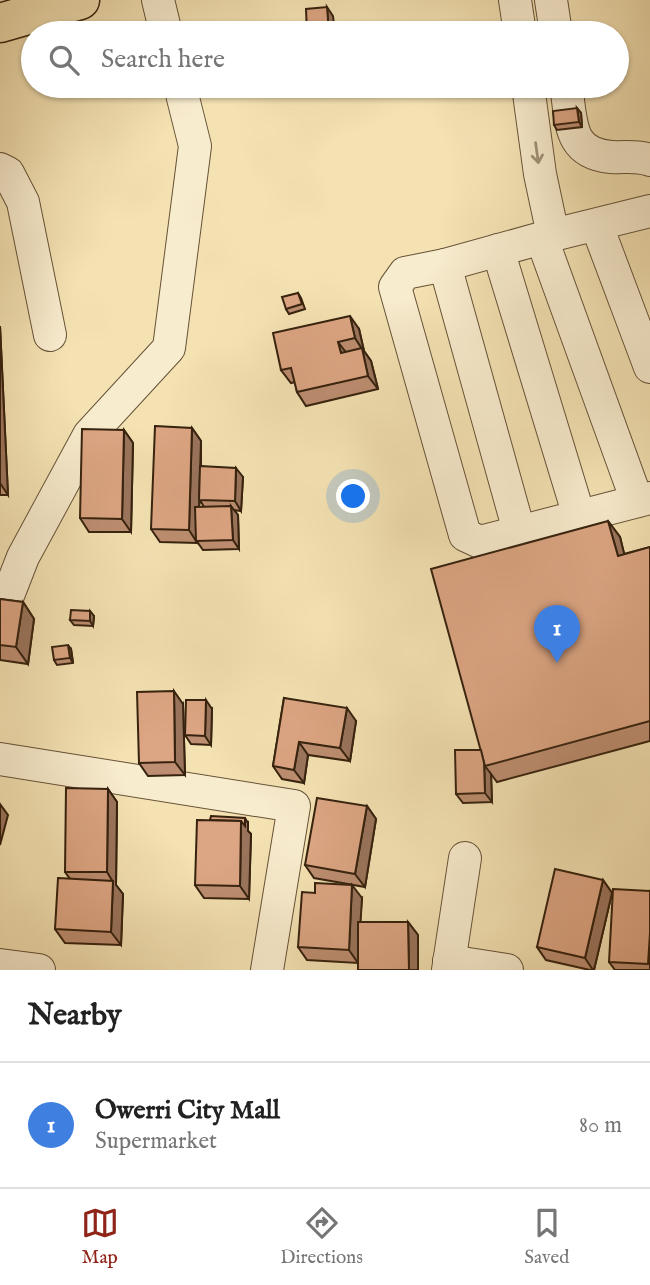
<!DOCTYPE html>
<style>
:root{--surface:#fff;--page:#f2f2f2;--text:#222;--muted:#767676;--line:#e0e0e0;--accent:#8f2418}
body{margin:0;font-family:"IM FELL English",serif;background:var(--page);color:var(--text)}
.you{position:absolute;left:354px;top:497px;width:24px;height:24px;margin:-18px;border:5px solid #fff;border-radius:50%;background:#1a73e8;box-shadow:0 0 0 10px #1a73e833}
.badge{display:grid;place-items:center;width:46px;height:46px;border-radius:50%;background:var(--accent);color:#fff;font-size:23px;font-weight:700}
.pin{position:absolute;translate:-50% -58px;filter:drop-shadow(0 2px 4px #0008)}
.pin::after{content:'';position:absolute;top:37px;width:24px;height:21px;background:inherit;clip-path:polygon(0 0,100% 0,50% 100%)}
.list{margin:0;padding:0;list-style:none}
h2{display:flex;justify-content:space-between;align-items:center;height:91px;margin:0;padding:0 28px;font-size:30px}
h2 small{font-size:23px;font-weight:400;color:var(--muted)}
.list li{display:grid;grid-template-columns:46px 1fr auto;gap:21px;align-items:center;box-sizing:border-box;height:126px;padding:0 28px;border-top:2px solid var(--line)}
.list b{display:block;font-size:26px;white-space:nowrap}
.list p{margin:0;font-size:23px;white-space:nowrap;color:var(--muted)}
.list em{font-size:23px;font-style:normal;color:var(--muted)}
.icon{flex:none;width:38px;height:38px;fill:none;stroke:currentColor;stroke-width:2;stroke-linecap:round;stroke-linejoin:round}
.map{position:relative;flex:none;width:650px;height:970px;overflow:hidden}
.search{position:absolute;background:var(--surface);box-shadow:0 2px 5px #0004;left:21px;right:21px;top:21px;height:77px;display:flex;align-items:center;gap:18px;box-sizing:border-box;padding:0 24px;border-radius:38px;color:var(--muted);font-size:26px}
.sheet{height:217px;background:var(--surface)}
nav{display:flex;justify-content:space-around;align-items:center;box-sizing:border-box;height:98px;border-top:2px solid var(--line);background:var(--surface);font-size:19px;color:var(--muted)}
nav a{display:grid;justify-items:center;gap:4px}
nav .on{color:var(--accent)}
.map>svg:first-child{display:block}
</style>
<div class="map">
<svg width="650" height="970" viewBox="0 0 650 970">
<rect width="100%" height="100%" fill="#f4e2b3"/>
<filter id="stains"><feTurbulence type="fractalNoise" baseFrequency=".00286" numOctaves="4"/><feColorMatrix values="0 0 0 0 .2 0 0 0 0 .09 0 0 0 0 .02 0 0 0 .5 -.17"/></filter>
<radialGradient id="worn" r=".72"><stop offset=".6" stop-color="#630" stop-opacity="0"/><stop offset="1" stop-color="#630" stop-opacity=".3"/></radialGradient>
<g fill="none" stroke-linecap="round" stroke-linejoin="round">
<defs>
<g id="minor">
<path d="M 158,0 L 166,33"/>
<path d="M 515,0 L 520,33"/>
<path d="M 551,0 L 556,33"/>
<path d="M 528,86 L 540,174 L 553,235"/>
<path d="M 566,86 C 572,121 567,153 611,157 C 625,158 636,155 650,160"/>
<path d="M 0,169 L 8,173 L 23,202 L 50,335"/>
<path d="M 650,211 L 553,235 L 445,265 L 405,273 L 395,287 L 465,535 L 480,542 L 650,498"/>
<path d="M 597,226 L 650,367"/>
<path d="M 542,239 L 637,501"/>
<path d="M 498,250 L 579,516"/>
<path d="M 445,265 L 519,531"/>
<path d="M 0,616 L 23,557 L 89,435 L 169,348 L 195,146 L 180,86"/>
<path d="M 0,759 L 294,806 L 267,970"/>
<path d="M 449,961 L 507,970"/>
<path d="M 0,965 L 39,970"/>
<path d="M 448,970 L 465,858"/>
</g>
<path id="major" d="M 0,23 L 80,0"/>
</defs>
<!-- minor casing -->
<use href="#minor" stroke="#665237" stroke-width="34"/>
<!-- major casing -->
<use href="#major" stroke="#36220e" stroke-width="41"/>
<!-- minor -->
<use href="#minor" stroke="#f8ecce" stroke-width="32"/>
<!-- major -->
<use href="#major" stroke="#f4e2b3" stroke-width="38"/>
</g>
<!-- wall -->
<g fill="#bd8e71" stroke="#36220e" stroke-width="2" fill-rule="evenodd">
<path d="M 577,108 L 581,113 L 582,127 L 557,130 L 554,125 Z"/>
<path d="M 298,293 L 301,298 L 305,309 L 289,314 L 286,309 Z"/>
<path d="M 0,326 L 8,495 L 0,495 Z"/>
<path d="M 359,329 L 364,351 L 371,361 L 378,389 L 306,406 L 297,392 L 295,382 L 291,383 L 281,370 Z"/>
<path d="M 192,428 L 201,441 L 201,466 L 243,477 L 241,511 L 234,510 L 238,515 L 239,549 L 203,550 L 198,543 L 160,542 L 151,529 ZM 200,500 L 204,507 L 199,507 Z"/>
<path d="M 124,430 L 133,443 L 131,532 L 89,532 L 80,518 Z"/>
<path d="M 608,521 L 620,537 L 624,554 L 650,547 L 650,741 L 497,782 L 491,774 L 492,802 L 463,803 L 456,794 Z"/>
<path d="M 0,599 L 23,602 L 34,619 L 28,664 L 0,660 Z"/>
<path d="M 90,611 L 94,616 L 93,626 L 74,625 L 70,620 Z"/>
<path d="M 71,649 L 73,663 L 57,665 L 54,660 Z"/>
<path d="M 284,698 L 356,721 L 350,761 L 308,755 L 304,783 L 282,779 L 273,766 Z"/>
<path d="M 183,704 L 185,775 L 148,776 L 139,763 Z"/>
<path d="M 212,709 L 211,745 L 191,744 L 185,735 Z"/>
<path d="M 108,789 L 117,802 L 116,885 L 123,894 L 121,945 L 65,943 L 55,929 L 70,879 L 65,872 Z"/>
<path d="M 367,806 L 376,819 L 365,887 L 314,878 L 305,865 Z"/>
<path d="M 248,823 L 248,831 L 251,834 L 249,899 L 204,898 L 195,885 Z"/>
<path d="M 603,880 L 612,893 L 594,970 L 590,970 L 546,960 L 537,947 Z"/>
<path d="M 650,891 L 650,970 L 615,970 L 609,962 Z"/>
<path d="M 362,898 L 360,922 L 408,922 L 418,935 L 418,970 L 358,970 L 358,954 L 358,963 L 307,960 L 298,947 Z"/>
</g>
<!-- shaded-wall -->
<g fill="#9a745c" stroke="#36220e" stroke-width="2">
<path d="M 327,7 L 333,16 L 335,33 L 329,33 Z"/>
<path d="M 577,108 L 581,113 L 582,127 L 579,122 Z"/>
<path d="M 350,316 L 359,329 L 364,351 L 371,361 L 378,389 L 368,376 L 362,349 L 355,338 Z"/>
<path d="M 0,326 L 8,495 L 0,483 Z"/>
<path d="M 338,342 L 348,355 L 341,353 Z"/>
<path d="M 192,428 L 201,441 L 198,541 L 196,541 L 198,544 L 189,530 Z"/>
<path d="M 124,430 L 133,443 L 131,532 L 122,519 Z"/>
<path d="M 236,468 L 243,477 L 241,511 L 235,501 Z"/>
<path d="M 231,506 L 238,515 L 239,549 L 233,540 Z"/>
<path d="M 608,521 L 620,537 L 629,573 L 618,556 Z"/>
<path d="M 23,602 L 34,619 L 28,664 L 16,647 Z"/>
<path d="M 90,611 L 94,616 L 93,626 L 90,621 Z"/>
<path d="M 68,645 L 71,649 L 73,663 L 70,658 Z"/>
<path d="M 174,691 L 183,704 L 185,775 L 175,762 Z"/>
<path d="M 206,700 L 212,709 L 211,745 L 205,736 Z"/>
<path d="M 347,708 L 356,721 L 350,761 L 340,748 Z"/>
<path d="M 299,742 L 308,755 L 304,783 L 294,770 Z"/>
<path d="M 484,750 L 485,766 L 491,774 L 492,802 L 485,793 Z"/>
<path d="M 108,789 L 117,802 L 116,885 L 123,894 L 121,945 L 111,932 L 113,882 L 107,872 Z"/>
<path d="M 0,804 L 8,815 L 0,845 Z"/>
<path d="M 367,806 L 376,819 L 365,887 L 355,874 Z"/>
<path d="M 245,818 L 248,823 L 248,831 L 251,834 L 249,899 L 240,886 L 241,821 Z"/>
<path d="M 603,880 L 612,893 L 594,970 L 593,970 L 585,958 Z"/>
<path d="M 352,885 L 362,898 L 358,963 L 349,950 Z"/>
<path d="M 408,922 L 418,935 L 418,970 L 409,970 Z"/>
</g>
<!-- building -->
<g fill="#dca583" stroke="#36220e" stroke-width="2">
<path d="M 327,7 L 329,33 L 307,33 L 306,9 Z"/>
<path d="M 577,108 L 579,122 L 554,125 L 553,111 Z"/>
<path d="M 298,293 L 302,304 L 286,309 L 282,297 Z"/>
<path d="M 350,316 L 355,338 L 338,342 L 341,353 L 362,348 L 368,376 L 297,392 L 291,368 L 281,370 L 273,333 Z"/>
<path d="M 155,426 L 192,428 L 189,530 L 151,529 Z"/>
<path d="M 82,429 L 124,430 L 122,519 L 80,518 Z"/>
<path d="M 200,466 L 236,468 L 235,501 L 199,500 Z"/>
<path d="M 231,506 L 233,540 L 196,541 L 195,507 Z"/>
<path d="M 608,521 L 618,556 L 650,547 L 650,721 L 485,766 L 431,569 Z"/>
<path d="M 0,599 L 23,602 L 16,647 L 0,645 Z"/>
<path d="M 71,610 L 90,611 L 90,621 L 70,620 Z"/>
<path d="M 68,645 L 70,658 L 54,660 L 52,647 Z"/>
<path d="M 174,691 L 175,762 L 139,763 L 137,692 Z"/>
<path d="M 284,698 L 347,708 L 340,748 L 299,742 L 294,770 L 273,766 Z"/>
<path d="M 186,700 L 206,700 L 205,736 L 185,735 Z"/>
<path d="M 455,750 L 481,750 L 484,763 L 485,793 L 456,794 Z"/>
<path d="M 66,788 L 108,789 L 107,872 L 65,872 Z"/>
<path d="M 317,798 L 367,806 L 355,874 L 305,865 Z"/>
<path d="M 211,816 L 245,818 L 245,826 L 241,821 L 210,820 Z"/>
<path d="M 197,820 L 241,821 L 240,886 L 195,885 Z"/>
<path d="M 555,869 L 603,880 L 585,958 L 537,947 Z"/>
<path d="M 58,878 L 113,881 L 111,932 L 55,929 Z"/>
<path d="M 315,883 L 352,885 L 349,950 L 298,947 L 302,892 L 315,893 Z"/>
<path d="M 613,889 L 650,891 L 650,933 L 648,964 L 609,962 Z"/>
<path d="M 358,922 L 408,922 L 409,970 L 358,970 Z"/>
</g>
<!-- one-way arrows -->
<defs><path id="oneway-shaft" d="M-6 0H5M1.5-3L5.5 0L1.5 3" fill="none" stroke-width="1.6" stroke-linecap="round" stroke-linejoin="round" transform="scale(1.75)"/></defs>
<use stroke="#a19178" href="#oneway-shaft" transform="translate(537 153) rotate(82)"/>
<rect width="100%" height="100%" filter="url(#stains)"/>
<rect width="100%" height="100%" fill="url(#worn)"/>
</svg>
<div class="you"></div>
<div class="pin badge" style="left:557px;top:663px;background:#3f7fe0">1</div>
<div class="search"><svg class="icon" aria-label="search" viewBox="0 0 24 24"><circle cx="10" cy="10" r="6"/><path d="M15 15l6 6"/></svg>Search here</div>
</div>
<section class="sheet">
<h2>Nearby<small></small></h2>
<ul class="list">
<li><span class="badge" style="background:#3f7fe0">1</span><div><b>Owerri City Mall</b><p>Supermarket</p></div><em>80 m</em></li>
</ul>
</section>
<nav>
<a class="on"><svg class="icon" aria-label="map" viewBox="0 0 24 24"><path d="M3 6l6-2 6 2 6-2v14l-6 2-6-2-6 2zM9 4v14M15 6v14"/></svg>Map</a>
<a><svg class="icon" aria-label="directions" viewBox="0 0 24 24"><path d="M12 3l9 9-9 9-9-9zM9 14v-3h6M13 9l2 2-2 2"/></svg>Directions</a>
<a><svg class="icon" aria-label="saved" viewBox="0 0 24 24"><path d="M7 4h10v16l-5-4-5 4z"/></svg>Saved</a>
</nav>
